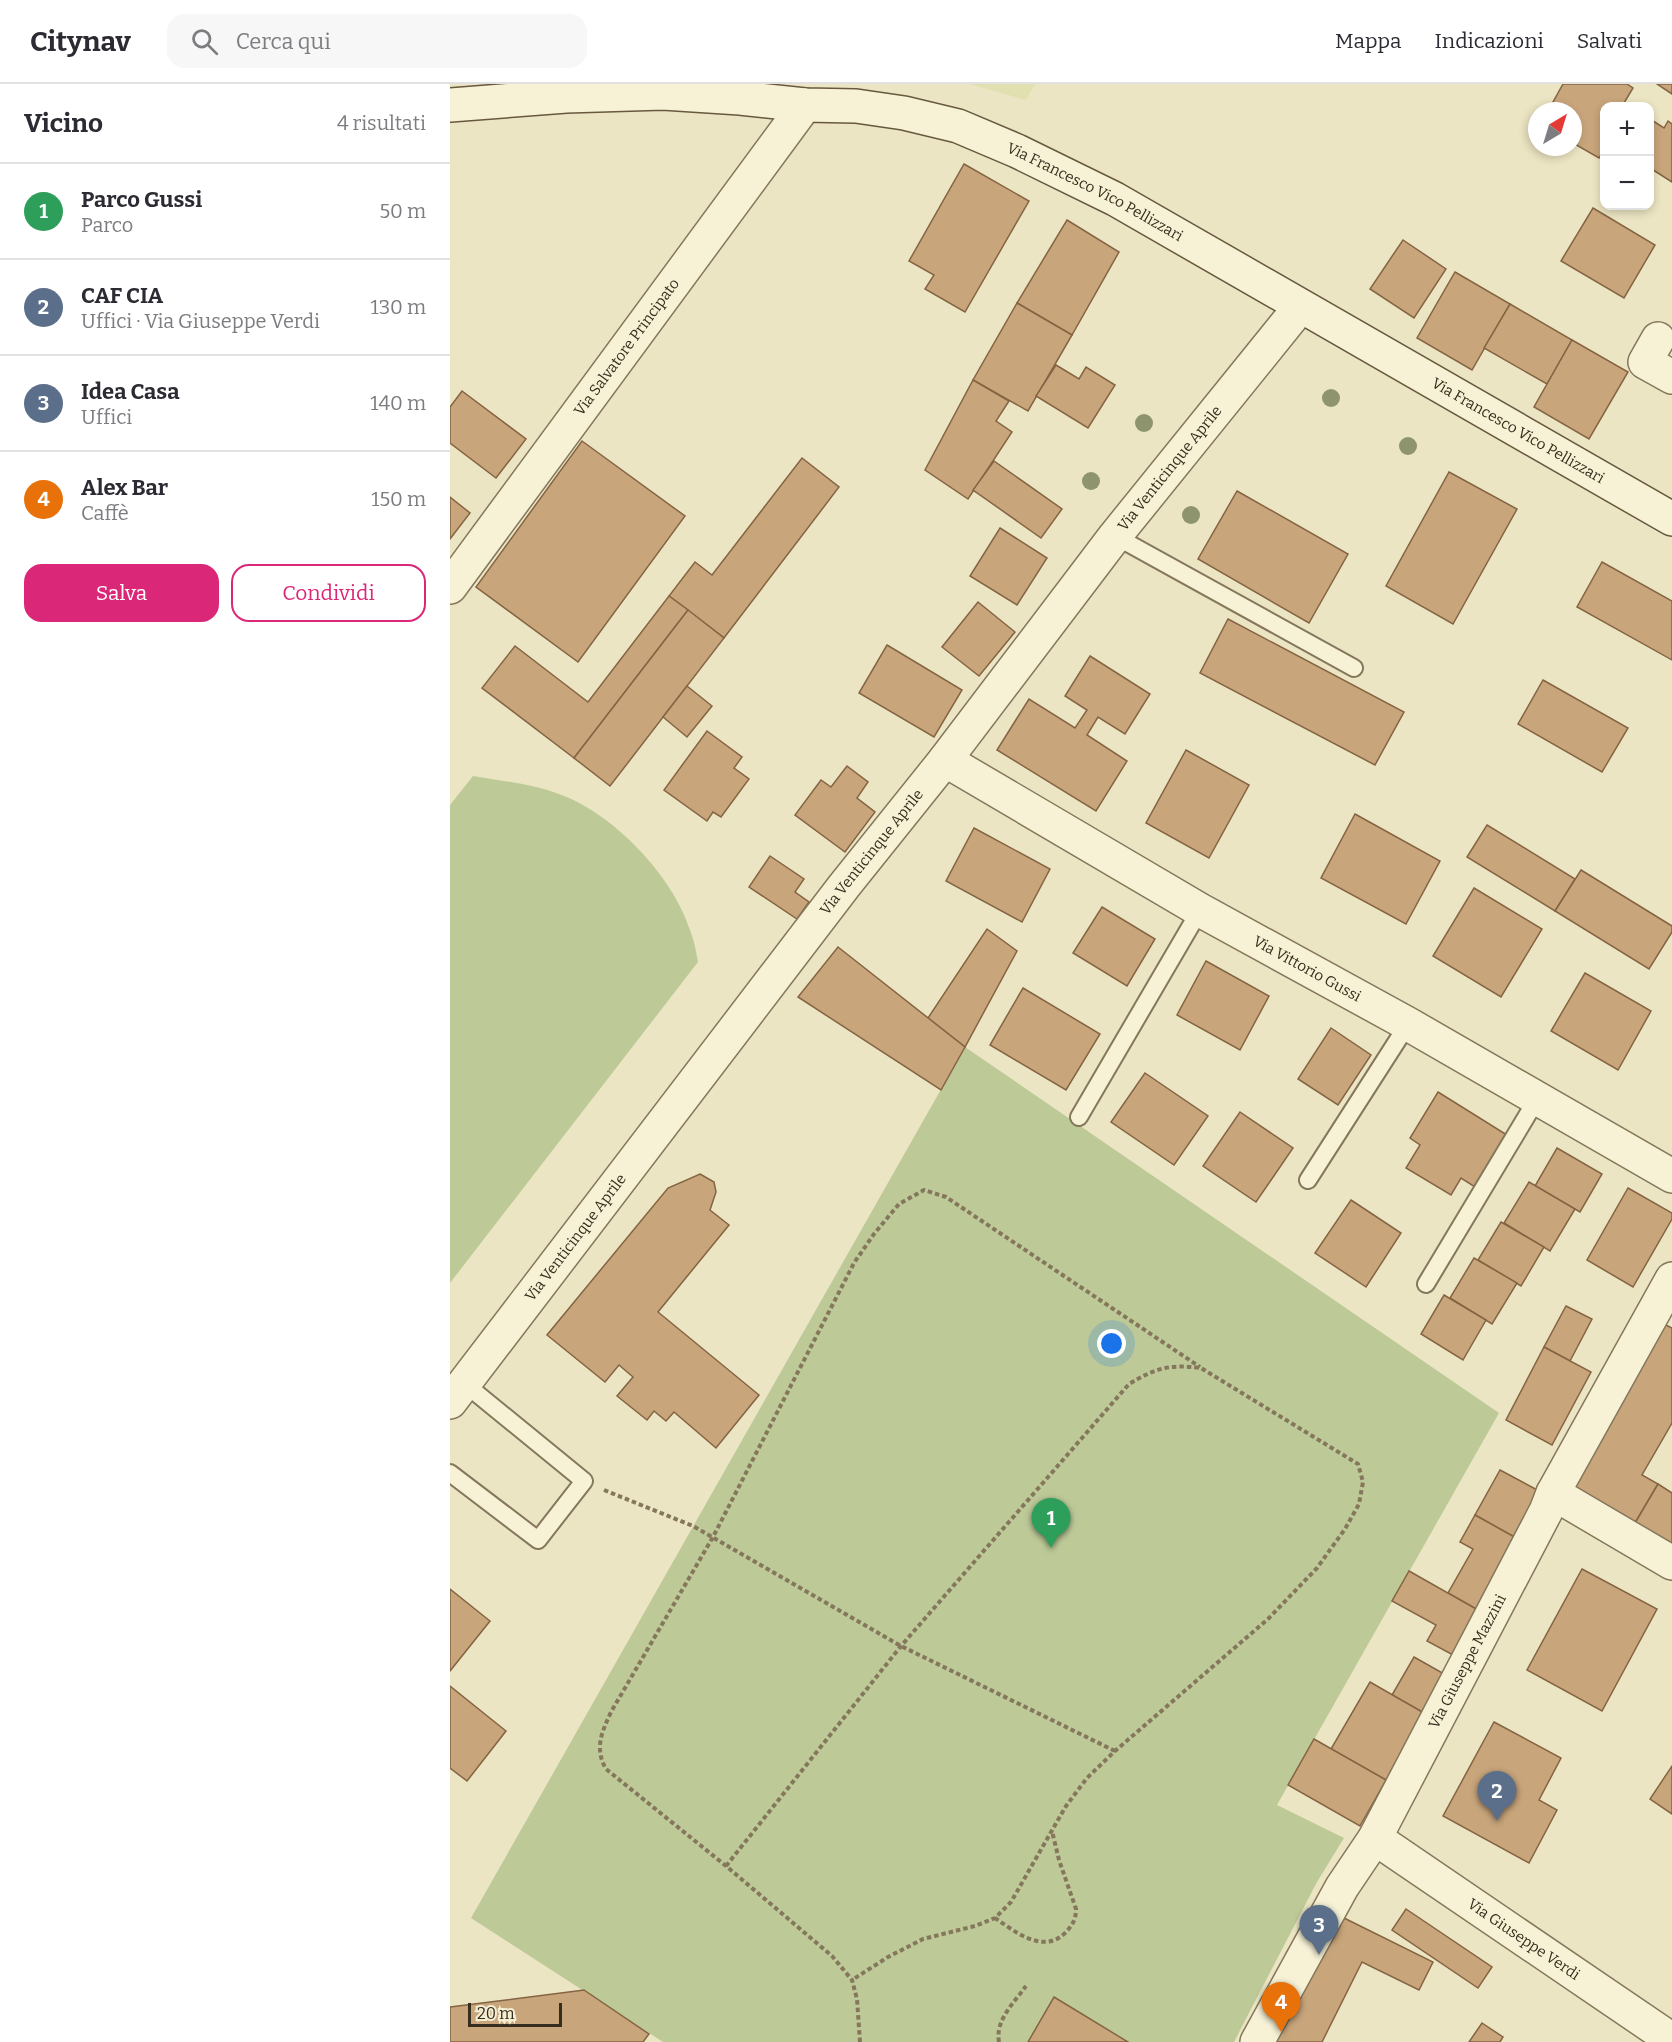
<!DOCTYPE html>
<html lang="it">
<meta charset="utf-8">
<style>
:root{--surface:#fff;--page:#f7f7f7;--text:#2b2b33;--muted:#7c7c81;--line:#e1e1e2;--accent:#db2777}
body{margin:0;font-family:Bitter,serif;background:var(--page);color:var(--text)}
.controls{position:absolute;right:18px;top:18px;display:grid;overflow:hidden;border-radius:12px;box-shadow:0 3px 9px #0003}
.controls button{width:54px;height:54px;display:grid;place-items:center;padding:0;border:0;border-bottom:2px solid var(--line);background:var(--surface);color:var(--text);font:30px sans-serif}
.compass{position:absolute;left:1078px;top:18px;width:54px;height:54px;border-radius:50%;background:var(--surface);box-shadow:0 3px 9px #0003;rotate:38deg}
.scale{position:absolute;left:18px;bottom:15px;width:94px;box-sizing:border-box;padding-left:6px;border:3px solid #362d1e;border-top:0;font-size:16px;line-height:21px;white-space:nowrap;color:#362d1e;-webkit-text-stroke:4px #f4eed3;paint-order:stroke}
.you{position:absolute;left:662px;top:1260px;width:21px;height:21px;margin:-15px;border:4px solid #fff;border-radius:50%;background:#1a73e8;box-shadow:0 0 0 9px #1a73e833}
.badge{display:grid;place-items:center;width:39px;height:39px;border-radius:50%;background:var(--accent);color:#fff;font-size:20px;font-weight:700}
.pin{position:absolute;translate:-50% -50px;filter:drop-shadow(0 2px 3px #0008)}
.pin::after{content:'';position:absolute;top:32px;width:21px;height:18px;background:inherit;clip-path:polygon(0 0,100% 0,50% 100%)}
.list{margin:0;padding:0;list-style:none}
h2{display:flex;justify-content:space-between;align-items:center;height:78px;margin:0;padding:0 24px;font-size:26px}
h2 small{font-size:20px;font-weight:400;color:var(--muted)}
.list li{display:grid;grid-template-columns:39px 1fr auto;gap:18px;align-items:center;box-sizing:border-box;height:96px;padding:0 24px;border-top:2px solid var(--line)}
.list b{display:block;font-size:22px;white-space:nowrap}
.list p{margin:0;font-size:20px;white-space:nowrap;color:var(--muted)}
.list em{font-size:20px;font-style:normal;color:var(--muted)}
.actions{display:flex;gap:12px;padding:18px 24px}
.actions a{flex:1;padding:14px 0;border:2px solid var(--accent);border-radius:18px;text-align:center;font-size:21px;color:var(--accent)}
.actions .main{background:var(--accent);color:#fff}
.icon{flex:none;width:33px;height:33px;fill:none;stroke:currentColor;stroke-width:2;stroke-linecap:round;stroke-linejoin:round}
.map{position:relative;flex:none;width:1222px;height:1958px;overflow:hidden}
header{display:flex;align-items:center;gap:36px;box-sizing:border-box;height:84px;padding:0 30px;background:var(--surface);border-bottom:2px solid var(--line)}
header strong{font-size:28px}
nav{display:flex;gap:33px;margin-inline-start:auto;font-size:21px}
.search{width:420px;height:54px;background:var(--page);display:flex;align-items:center;gap:15px;box-sizing:border-box;padding:0 21px;border-radius:18px;color:var(--muted);font-size:22px}
main{display:flex}
aside{flex:1;background:var(--surface)}
.map>svg:first-child{display:block}
</style>
<header>
<strong>Citynav</strong>
<div class="search"><svg class="icon" aria-label="search" viewBox="0 0 24 24"><circle cx="10" cy="10" r="6"/><path d="M15 15l6 6"/></svg>Cerca qui</div>
<nav><a>Mappa</a><a>Indicazioni</a><a>Salvati</a></nav>
</header>
<main>
<aside>
<h2>Vicino<small>4 risultati</small></h2>
<ul class="list">
<li><span class="badge" style="background:#2e9e5b">1</span><div><b>Parco Gussi</b><p>Parco</p></div><em>50 m</em></li>
<li><span class="badge" style="background:#5c6f8a">2</span><div><b>CAF CIA</b><p>Uffici · Via Giuseppe Verdi</p></div><em>130 m</em></li>
<li><span class="badge" style="background:#5c6f8a">3</span><div><b>Idea Casa</b><p>Uffici</p></div><em>140 m</em></li>
<li><span class="badge" style="background:#e8710a">4</span><div><b>Alex Bar</b><p>Caffè</p></div><em>150 m</em></li>
</ul>
<div class="actions"><a class="main">Salva</a><a>Condividi</a></div>
</aside>
<div class="map">
<svg width="1222" height="1958" viewBox="0 0 1222 1958">
<rect width="100%" height="100%" fill="#ece5c3"/>
<!-- farmland -->
<path fill="#e1e0b1" d="M 519,0 L 585,0 L 576,16 Z"/>
<!-- green -->
<g fill="#bdca98">
<path d="M 23,692 C 52,697 82,700 109,710 C 163,729 223,792 240,846 C 244,856 246,867 248,878 L 0,1199 L 0,721 Z"/>
<path d="M 515,963 L 1049,1329 L 827,1721 L 894,1754 L 867,1798 L 784,1958 L 213,1958 L 21,1834 Z"/>
</g>
<!-- building -->
<g fill="#c8a57b" stroke="#846442" stroke-width="1.5">
<path d="M 1113,0 L 1177,0 L 1183,4 L 1174,19 L 1180,22 L 1154,22 L 1154,65 L 1149,74 L 1123,59 L 1123,27 L 1098,27 Z"/>
<path d="M 1207,0 L 1222,0 L 1222,10 Z"/>
<path d="M 1200,35 L 1214,44 L 1218,37 L 1222,40 L 1222,98 L 1200,84 Z"/>
<path d="M 514,80 L 579,117 L 515,228 L 475,205 L 484,191 L 459,177 Z"/>
<path d="M 1143,124 L 1205,161 L 1174,214 L 1111,177 Z"/>
<path d="M 617,136 L 669,168 L 622,251 L 567,219 Z"/>
<path d="M 953,156 L 996,185 L 964,234 L 920,205 Z"/>
<path d="M 1005,188 L 1060,220 L 1022,286 L 967,254 Z"/>
<path d="M 567,219 L 622,251 L 578,327 L 523,296 Z"/>
<path d="M 1060,220 L 1122,256 L 1097,300 L 1034,264 Z"/>
<path d="M 1122,256 L 1178,288 L 1139,355 L 1084,323 Z"/>
<path d="M 606,281 L 629,295 L 636,283 L 665,301 L 638,344 L 586,312 Z"/>
<path d="M 523,296 L 559,317 L 546,337 L 562,348 L 518,415 L 475,386 Z"/>
<path d="M 12,307 L 76,355 L 46,394 L 0,359 L 0,323 Z"/>
<path d="M 132,357 L 235,432 L 128,578 L 26,503 Z"/>
<path d="M 352,374 L 389,403 L 274,554 L 219,512 L 245,478 L 262,491 Z"/>
<path d="M 544,377 L 612,425 L 591,454 L 523,406 Z"/>
<path d="M 999,388 L 1067,425 L 1003,540 L 936,502 Z"/>
<path d="M 787,407 L 898,470 L 859,539 L 748,475 Z"/>
<path d="M 0,413 L 20,429 L 0,455 Z"/>
<path d="M 550,444 L 597,474 L 567,521 L 520,492 Z"/>
<path d="M 1152,478 L 1222,517 L 1222,576 L 1127,523 Z"/>
<path d="M 219,512 L 238,526 L 124,674 L 32,604 L 65,562 L 138,618 Z"/>
<path d="M 528,518 L 565,548 L 529,592 L 492,563 Z"/>
<path d="M 238,526 L 274,554 L 160,702 L 124,674 Z"/>
<path d="M 778,535 L 954,628 L 925,681 L 750,589 Z"/>
<path d="M 437,561 L 512,606 L 484,653 L 409,609 Z"/>
<path d="M 640,572 L 700,610 L 675,650 L 648,633 L 637,651 L 677,677 L 646,727 L 547,666 L 579,615 L 625,644 L 637,626 L 615,612 Z"/>
<path d="M 1093,596 L 1178,644 L 1152,688 L 1068,640 Z"/>
<path d="M 237,602 L 262,622 L 237,653 L 213,633 Z"/>
<path d="M 257,647 L 292,673 L 284,684 L 299,695 L 271,733 L 263,728 L 257,737 L 214,706 Z"/>
<path d="M 736,666 L 799,701 L 759,774 L 696,739 Z"/>
<path d="M 397,682 L 418,698 L 407,714 L 425,728 L 395,768 L 345,731 L 371,696 L 381,703 Z"/>
<path d="M 905,730 L 990,777 L 956,840 L 871,794 Z"/>
<path d="M 1037,741 L 1125,795 L 1105,827 L 1017,773 Z"/>
<path d="M 524,744 L 600,785 L 572,838 L 496,797 Z"/>
<path d="M 320,772 L 354,795 L 345,808 L 359,818 L 347,835 L 299,803 Z"/>
<path d="M 1131,786 L 1222,842 L 1222,848 L 1199,885 L 1105,827 Z"/>
<path d="M 1024,804 L 1092,845 L 1051,913 L 983,872 Z"/>
<path d="M 652,823 L 705,855 L 677,902 L 623,869 Z"/>
<path d="M 537,845 L 567,867 L 515,963 L 478,934 Z"/>
<path d="M 388,863 L 515,963 L 491,1006 L 348,913 Z"/>
<path d="M 756,877 L 819,912 L 790,966 L 727,931 Z"/>
<path d="M 1135,889 L 1201,927 L 1168,986 L 1101,947 Z"/>
<path d="M 573,904 L 650,950 L 616,1006 L 540,961 Z"/>
<path d="M 881,944 L 921,971 L 888,1021 L 848,995 Z"/>
<path d="M 695,989 L 758,1032 L 724,1081 L 661,1038 Z"/>
<path d="M 988,1008 L 1057,1051 L 1025,1103 L 1011,1094 L 1001,1111 L 956,1084 L 970,1061 L 960,1054 Z"/>
<path d="M 790,1028 L 843,1064 L 806,1118 L 753,1082 Z"/>
<path d="M 1107,1064 L 1152,1090 L 1130,1128 L 1085,1102 Z"/>
<path d="M 250,1090 L 264,1098 L 266,1108 L 260,1126 L 279,1141 L 208,1228 L 309,1311 L 266,1364 L 224,1328 L 216,1337 L 204,1327 L 197,1336 L 167,1312 L 183,1293 L 169,1281 L 155,1298 L 97,1251 L 218,1104 Z"/>
<path d="M 1079,1098 L 1125,1125 L 1100,1167 L 1054,1139 Z"/>
<path d="M 1178,1104 L 1222,1129 L 1222,1135 L 1183,1203 L 1137,1176 Z"/>
<path d="M 901,1116 L 951,1149 L 916,1203 L 865,1169 Z"/>
<path d="M 1051,1138 L 1094,1163 L 1071,1202 L 1028,1176 Z"/>
<path d="M 1024,1174 L 1067,1199 L 1042,1240 L 1000,1214 Z"/>
<path d="M 994,1211 L 1036,1236 L 1013,1276 L 971,1250 Z"/>
<path d="M 1116,1222 L 1142,1235 L 1120,1277 L 1094,1263 Z"/>
<path d="M 1214,1240 L 1222,1244 L 1222,1339 L 1192,1391 L 1208,1400 L 1185,1439 L 1120,1401 Z"/>
<path d="M 1094,1263 L 1141,1288 L 1102,1361 L 1056,1336 Z"/>
<path d="M 1050,1386 L 1093,1409 L 1068,1455 L 1025,1431 Z"/>
<path d="M 1208,1400 L 1222,1409 L 1222,1461 L 1185,1439 Z"/>
<path d="M 1025,1431 L 1068,1455 L 1028,1526 L 998,1509 L 1023,1465 L 1010,1458 Z"/>
<path d="M 1132,1485 L 1207,1525 L 1152,1627 L 1077,1586 Z"/>
<path d="M 959,1487 L 1028,1526 L 1003,1571 L 977,1557 L 986,1541 L 942,1517 Z"/>
<path d="M 0,1505 L 40,1537 L 0,1587 Z"/>
<path d="M 964,1573 L 996,1591 L 974,1629 L 942,1611 Z"/>
<path d="M 920,1598 L 974,1629 L 936,1696 L 881,1665 Z"/>
<path d="M 0,1602 L 56,1647 L 17,1697 L 0,1684 Z"/>
<path d="M 1044,1638 L 1111,1674 L 1089,1716 L 1107,1726 L 1079,1779 L 993,1732 Z"/>
<path d="M 864,1655 L 936,1696 L 910,1742 L 838,1701 Z"/>
<path d="M 1222,1682 L 1222,1730 L 1200,1715 Z"/>
<path d="M 956,1825 L 1042,1883 L 1028,1904 L 942,1846 Z"/>
<path d="M 888,1831 L 983,1878 L 969,1906 L 912,1878 L 872,1958 L 826,1958 Z"/>
<path d="M 134,1906 L 199,1950 L 193,1958 L 0,1958 L 0,1923 Z"/>
<path d="M 604,1913 L 678,1958 L 578,1958 Z"/>
<path d="M 1032,1939 L 1053,1953 L 1050,1958 L 1019,1958 Z"/>
</g>
<g fill="none" stroke-linecap="round" stroke-linejoin="round">
<defs>
<g id="lane">
<path d="M 665,452 L 904,584"/>
<path d="M 629,1033 L 750,826"/>
<path d="M 858,1096 L 958,940"/>
<path d="M 976,1200 L 1087,1015"/>
<path d="M 0,1389 L 88,1456 L 134,1397 L 14,1299"/>
</g>
<g id="street">
<path d="M 1208,255 L 1195,278 L 1222,293"/>
<path id="s1" d="M 0,503 L 355,21"/>
<path id="s2" d="M 495,676 L 750,826 L 958,940 L 1222,1092"/>
<path id="s3" d="M 0,1318 L 394,802 L 495,676 L 665,452 L 850,223"/>
<path d="M 1103,1409 L 1222,1479"/>
<path id="s4" d="M 925,1754 L 1222,1956"/>
<path id="s5" d="M 807,1958 L 892,1803 L 925,1754 L 1096,1427 L 1103,1409 L 1222,1195"/>
</g>
<g id="secondary">
<path id="s6" d="M 0,21 L 116,12 L 213,9 L 290,14 L 355,21 L 406,22 L 454,29 L 508,42 L 567,67 L 665,115 L 1222,435"/>
</g>
</defs>
<!-- lane casing -->
<use href="#lane" stroke="#85775b" stroke-width="20"/>
<!-- street casing -->
<use href="#street" stroke="#85775b" stroke-width="36"/>
<!-- secondary casing -->
<use href="#secondary" stroke="#67583e" stroke-width="36"/>
<!-- path -->
<g stroke="#85775b" stroke-width="4" stroke-dasharray="4.5 3" stroke-linecap="butt">
<path d="M 154,1406 L 243,1442 L 451,1562 L 665,1667"/>
<path d="M 276,1782 L 451,1562 L 679,1300 C 706,1284 719,1280 751,1284 L 908,1380 L 913,1398 L 909,1420 L 895,1445 L 867,1484 L 818,1535 L 665,1667 L 637,1694 L 616,1722 L 561,1818 L 545,1834 L 525,1842 L 473,1855 L 438,1873 L 402,1896"/>
<path d="M 545,1834 C 564,1847 592,1870 614,1850 C 622,1842 626,1836 626,1825 L 609,1776 L 602,1747"/>
<path d="M 410,1958 L 407,1915 L 402,1896 L 382,1872 L 276,1782 L 156,1685 C 144,1664 152,1648 161,1628 L 263,1453 L 404,1179 L 424,1150 L 449,1120 L 474,1106 L 496,1113 L 750,1283"/>
<path d="M 549,1958 C 545,1936 564,1919 576,1902"/>
</g>
<!-- lane -->
<use href="#lane" stroke="#f7f2d6" stroke-width="16"/>
<!-- street -->
<use href="#street" stroke="#f7f2d6" stroke-width="33"/>
<!-- secondary -->
<use href="#secondary" stroke="#f7f2d6" stroke-width="33"/>
</g>
<!-- trees -->
<g fill="#8e946d">
<circle cx="881" cy="314" r="9"/>
<circle cx="694" cy="339" r="9"/>
<circle cx="958" cy="362" r="9"/>
<circle cx="641" cy="397" r="9"/>
<circle cx="741" cy="431" r="9"/>
</g>
<g text-anchor="middle" dominant-baseline="central" stroke-width="5" stroke-linejoin="round" paint-order="stroke">
<!-- street labels -->
<g font-size="15" fill="#362d1e" stroke="#f4eed3">
<text stroke="none"><textPath href="#s6" startOffset="663">Via Francesco Vico Pellizzari</textPath></text>
<text stroke="none"><textPath href="#s1" startOffset="298">Via Salvatore Principato</textPath></text>
<text stroke="none"><textPath href="#s6" startOffset="1149">Via Francesco Vico Pellizzari</textPath></text>
<text stroke="none"><textPath href="#s3" startOffset="1179">Via Venticinque Aprile</textPath></text>
<text stroke="none"><textPath href="#s3" startOffset="693">Via Venticinque Aprile</textPath></text>
<text stroke="none"><textPath href="#s2" startOffset="418">Via Vittorio Gussi</textPath></text>
<text stroke="none"><textPath href="#s3" startOffset="207">Via Venticinque Aprile</textPath></text>
<text stroke="none"><textPath href="#s5" startOffset="435">Via Giuseppe Mazzini</textPath></text>
<text stroke="none"><textPath href="#s4" startOffset="180">Via Giuseppe Verdi</textPath></text>
</g>
</g>
</svg>
<div class="controls">
<button>+</button>
<button>−</button>
</div>
<svg class="compass" viewBox="-18 -18 36 36"><path d="M0-13l5 13h-10z" fill="#e53935"/><path d="M0 13l5-13h-10z" fill="#7c7c81"/></svg>
<div class="scale">20 m</div>
<div class="you"></div>
<div class="pin badge" style="left:601px;top:1464px;background:#2e9e5b">1</div>
<div class="pin badge" style="left:1047px;top:1737px;background:#5c6f8a">2</div>
<div class="pin badge" style="left:869px;top:1871px;background:#5c6f8a">3</div>
<div class="pin badge" style="left:831px;top:1948px;background:#e8710a">4</div>
</div>
</main>
